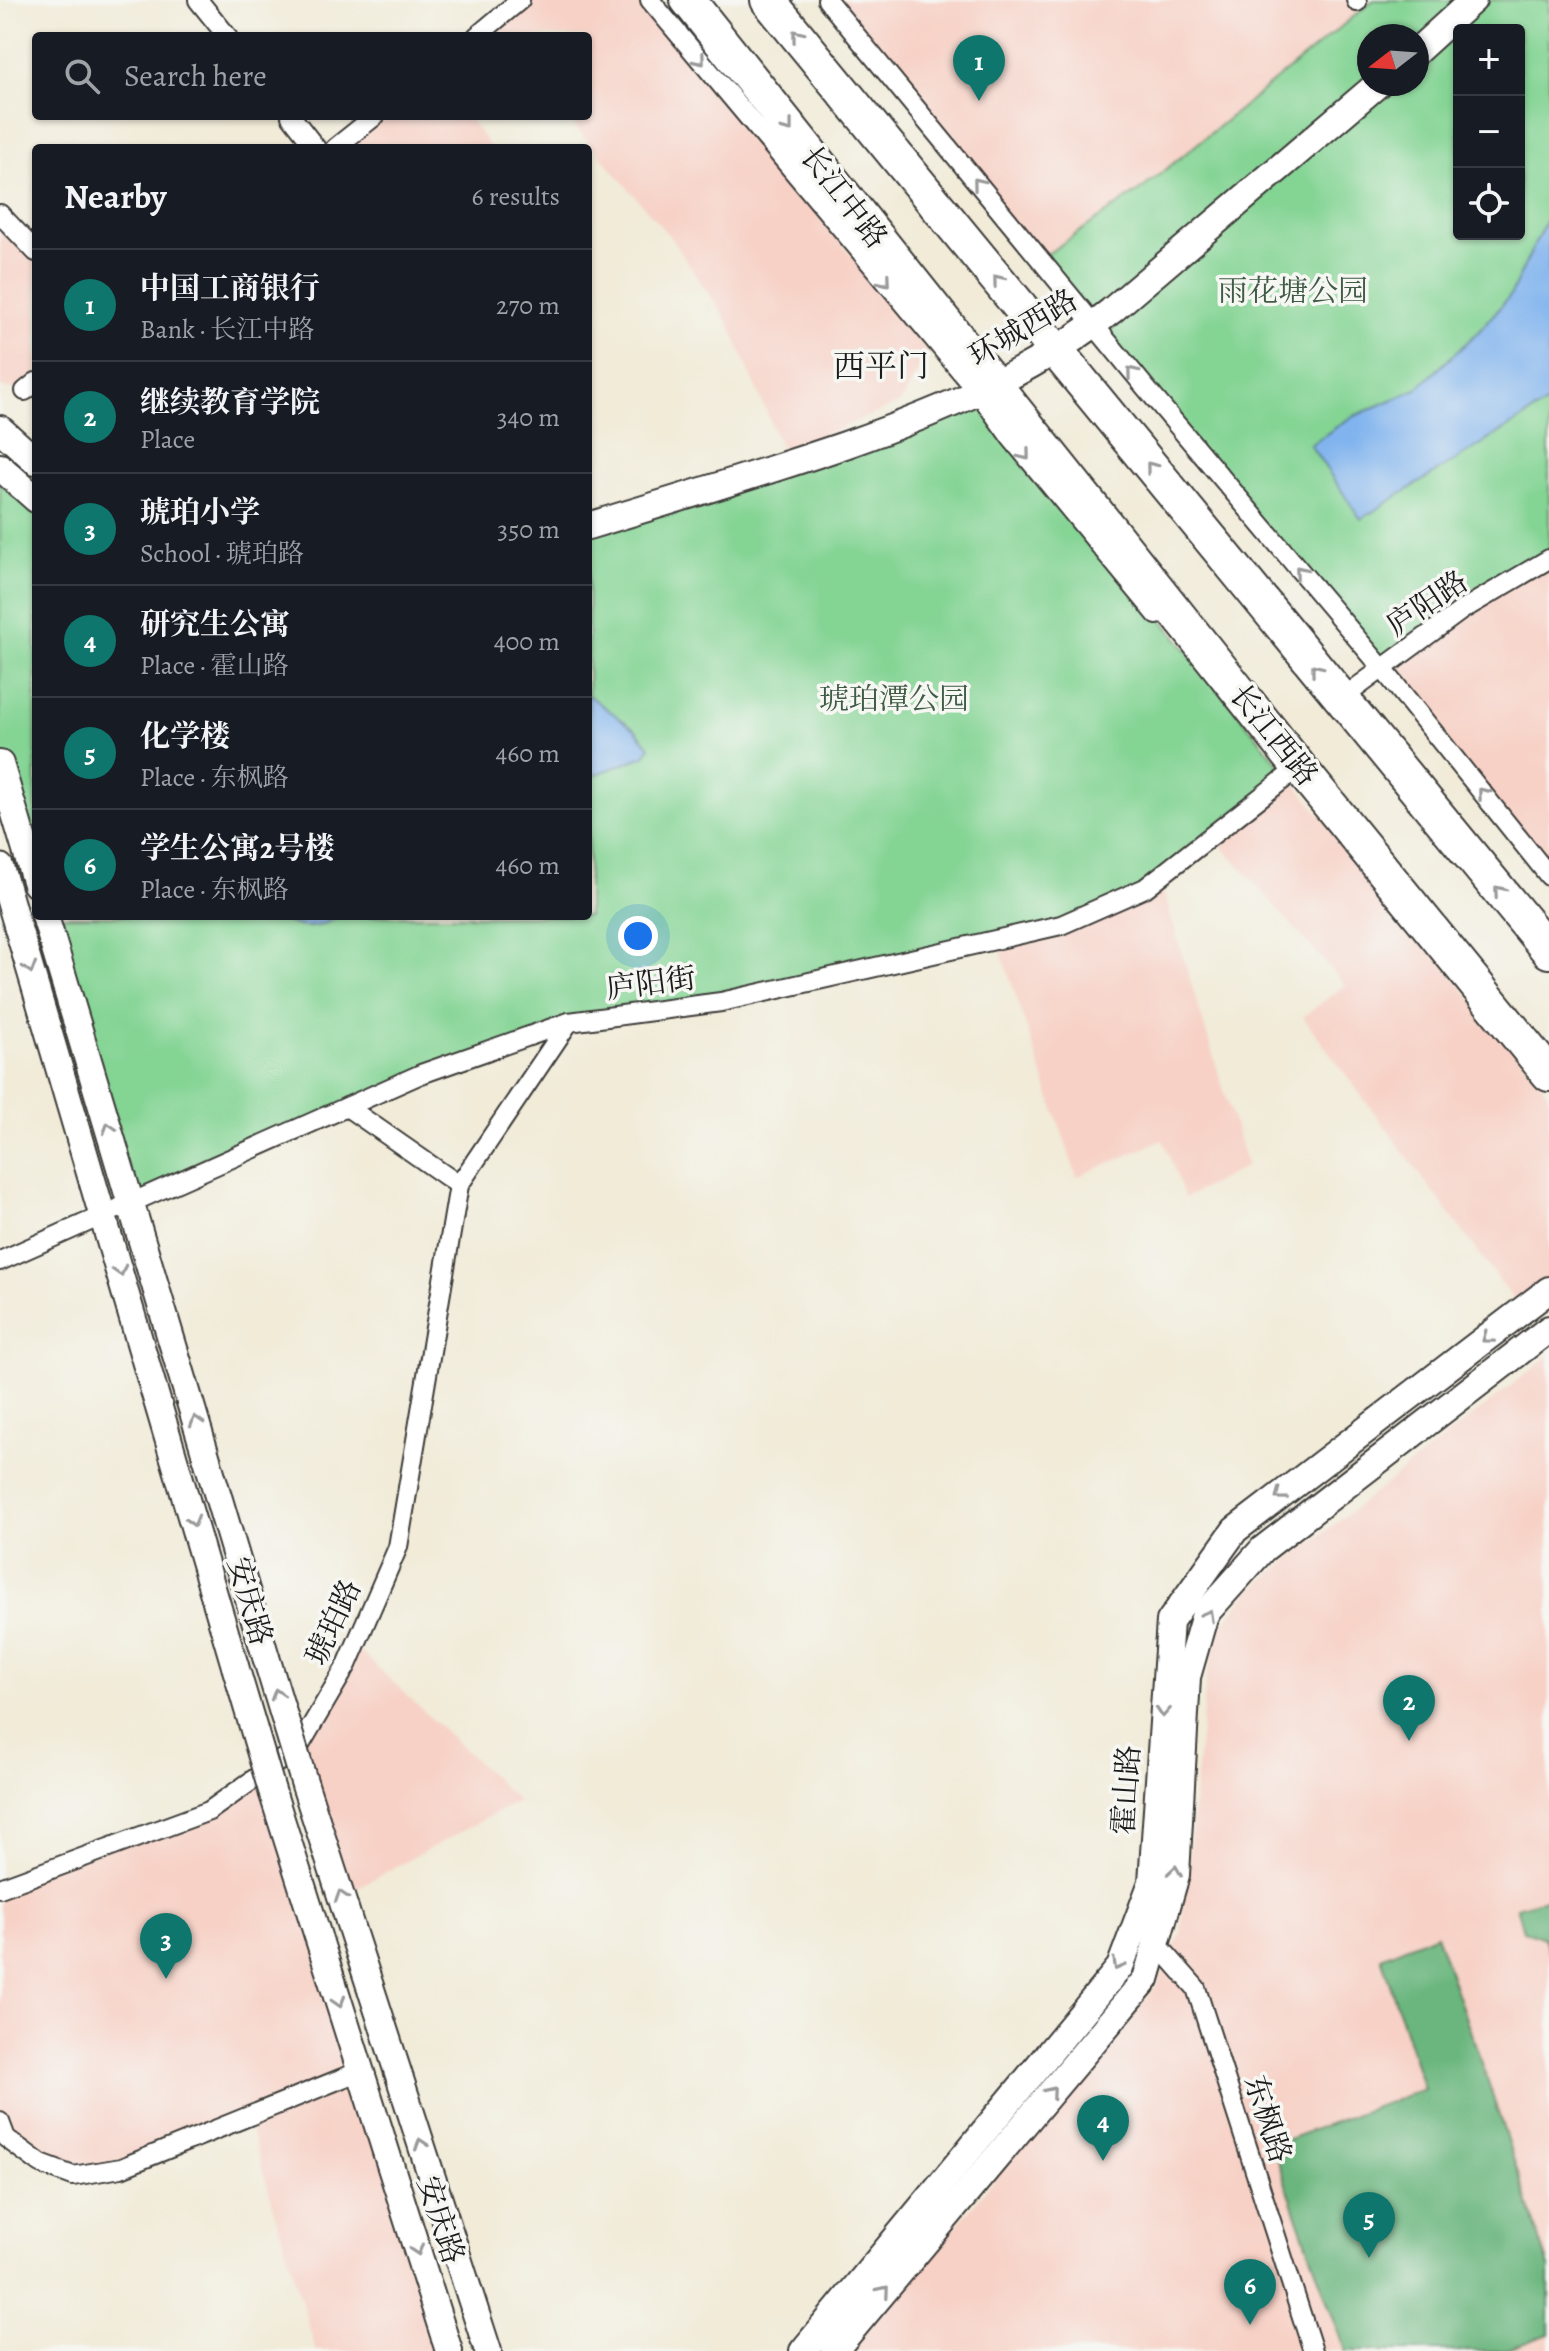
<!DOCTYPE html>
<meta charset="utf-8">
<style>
:root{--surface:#171b24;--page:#20242c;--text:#f1f3f6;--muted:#9ea1a6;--line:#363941;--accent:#0f766e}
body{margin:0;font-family:Alegreya,"Noto Serif SC",serif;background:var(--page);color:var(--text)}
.controls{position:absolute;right:24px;top:24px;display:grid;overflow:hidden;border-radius:8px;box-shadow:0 2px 6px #0004}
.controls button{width:72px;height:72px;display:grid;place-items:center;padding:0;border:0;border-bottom:2px solid var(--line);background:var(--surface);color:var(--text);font:40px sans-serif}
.compass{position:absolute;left:1357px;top:24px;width:72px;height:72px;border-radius:50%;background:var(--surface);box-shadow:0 2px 6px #0004;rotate:253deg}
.you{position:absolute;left:638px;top:936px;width:28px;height:28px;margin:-20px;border:6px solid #fff;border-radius:50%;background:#1a73e8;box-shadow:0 0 0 12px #1a73e833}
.badge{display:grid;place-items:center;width:52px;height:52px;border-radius:50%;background:var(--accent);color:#fff;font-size:26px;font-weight:700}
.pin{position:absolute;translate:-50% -66px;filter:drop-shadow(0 2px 4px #0008)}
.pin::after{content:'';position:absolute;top:42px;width:28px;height:24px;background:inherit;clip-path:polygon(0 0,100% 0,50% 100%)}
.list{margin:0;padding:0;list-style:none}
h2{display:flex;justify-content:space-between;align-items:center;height:104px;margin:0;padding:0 32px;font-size:34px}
h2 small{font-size:26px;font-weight:400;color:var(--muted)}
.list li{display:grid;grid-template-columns:52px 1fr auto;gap:24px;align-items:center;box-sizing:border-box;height:112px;padding:0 32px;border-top:2px solid var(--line)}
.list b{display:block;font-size:30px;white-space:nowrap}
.list p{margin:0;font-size:26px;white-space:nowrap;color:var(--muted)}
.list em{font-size:26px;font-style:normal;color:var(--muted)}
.icon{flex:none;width:44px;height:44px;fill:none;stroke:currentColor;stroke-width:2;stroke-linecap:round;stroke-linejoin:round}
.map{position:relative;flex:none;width:1549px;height:2351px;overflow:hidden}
.search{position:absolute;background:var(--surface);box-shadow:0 2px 6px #0004;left:32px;top:32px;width:560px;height:88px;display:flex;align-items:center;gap:20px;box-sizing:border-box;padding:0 28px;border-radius:8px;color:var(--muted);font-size:30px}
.panel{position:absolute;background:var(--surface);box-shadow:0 2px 6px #0004;left:32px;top:144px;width:560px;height:776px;border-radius:8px}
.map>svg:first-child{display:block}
</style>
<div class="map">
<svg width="1549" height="2351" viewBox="0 0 1549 2351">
<rect width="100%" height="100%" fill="#f6f6f2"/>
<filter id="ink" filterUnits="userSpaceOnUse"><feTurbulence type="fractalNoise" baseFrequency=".0125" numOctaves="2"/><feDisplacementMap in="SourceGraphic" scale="16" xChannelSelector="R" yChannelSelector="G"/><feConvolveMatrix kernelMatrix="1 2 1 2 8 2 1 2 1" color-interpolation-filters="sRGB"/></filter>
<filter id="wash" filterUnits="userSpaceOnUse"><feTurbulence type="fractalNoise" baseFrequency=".006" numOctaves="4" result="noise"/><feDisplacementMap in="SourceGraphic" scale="32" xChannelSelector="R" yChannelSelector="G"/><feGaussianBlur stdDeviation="1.8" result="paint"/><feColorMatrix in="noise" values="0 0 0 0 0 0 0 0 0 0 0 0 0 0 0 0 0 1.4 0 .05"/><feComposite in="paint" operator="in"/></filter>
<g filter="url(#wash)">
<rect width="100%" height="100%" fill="#f1ebd8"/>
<!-- built -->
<g fill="#f7d1c6">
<path d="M 520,0 L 648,0 L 928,352 L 900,403 L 783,452 L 729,323 L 670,237 L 566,116 L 588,116 L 588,36 L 497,36 L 489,27 Z"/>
<path d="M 827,0 L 1356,0 L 1362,10 L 1143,188 L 1040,259 Z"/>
<path d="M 375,116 L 467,116 L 491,148 L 335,148 Z"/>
<path d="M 0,214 L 36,252 L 36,382 L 25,391 L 0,387 Z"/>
<path d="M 1549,559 L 1549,876 L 1382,668 Z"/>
<path d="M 1288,775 L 1549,1093 L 1549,1290 L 1522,1311 L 1303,1017 L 1345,985 L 1212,835 Z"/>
<path d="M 1159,878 L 1247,1166 L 1185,1198 L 1163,1140 L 1077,1177 L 997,940 Z"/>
<path d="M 1549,1356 L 1549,2351 L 851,2351 L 1157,1985 L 1181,1933 L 1206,1680 L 1221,1627 L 1248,1592 Z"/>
<path d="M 355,1646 L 518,1801 L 341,1896 L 299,1747 Z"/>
<path d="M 264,1772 L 449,2351 L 316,2351 L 247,2117 L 73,2176 L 41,2164 L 0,2122 L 0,1888 L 209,1811 Z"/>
</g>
<!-- green -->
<g fill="#84d494" stroke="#507858" stroke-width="2" fill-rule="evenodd">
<path d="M 1374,0 L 1549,0 L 1549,559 L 1382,668 L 1040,259 L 1143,188 ZM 1459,30 L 1519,30 L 1519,234 L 1459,234 ZM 1369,36 L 1417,36 L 1417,84 L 1369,84 Z"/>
<path d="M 978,392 L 1288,775 L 1145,888 L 1061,925 L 721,1002 L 569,1022 L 131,1203 L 45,916 L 588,916 L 588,526 Z"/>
<path d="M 0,467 L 36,499 L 36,884 L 0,764 Z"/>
</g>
<!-- forest -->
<g fill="#6bb67e" stroke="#44694d" stroke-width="2">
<path d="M 1549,1898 L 1549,1952 L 1544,1938 L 1523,1930 L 1516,1907 Z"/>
<path d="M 1436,1934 L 1481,2061 L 1549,2267 L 1549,2334 L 1502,2351 L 1345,2351 L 1272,2145 L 1424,2089 L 1381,1957 Z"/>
</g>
<!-- water -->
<g fill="#81b4ee" stroke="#4e6885" stroke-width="2">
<path d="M 1549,214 L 1549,402 L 1361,519 L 1310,445 L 1350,418 L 1417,389 L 1479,331 L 1510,296 Z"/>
<path d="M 588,695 L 636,730 L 650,747 L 645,756 L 594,775 L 588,769 Z"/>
<path d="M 272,916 L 337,916 C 315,934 296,927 272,916 Z"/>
</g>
</g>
<g filter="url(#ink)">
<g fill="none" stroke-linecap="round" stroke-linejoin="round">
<defs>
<g id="street">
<path d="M 198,0 L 227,36"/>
<path d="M 650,0 L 978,392 L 1011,438 L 1157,615"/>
<path d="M 827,0 L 1145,387 L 1382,668 L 1549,876"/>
<path d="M 1356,0 L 1357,2"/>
<path d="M 477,36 L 520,0"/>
<path d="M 291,116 L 316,148"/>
<path d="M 335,148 L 375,116"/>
<path d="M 0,214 L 36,252"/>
<path d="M 25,391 L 36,382"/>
<path d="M 1341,699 L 1462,610 L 1549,559"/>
<path d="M 347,1107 L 459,1185 L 569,1022"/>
<path d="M 0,1261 L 421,1074 L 569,1022 L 721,1002 L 1061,925 L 1145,888 L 1299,767"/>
<path d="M 0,1888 L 209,1811 L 299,1747 L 347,1665 L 398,1547 L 459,1185"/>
<path d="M 1151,1937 L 1196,1988 L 1313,2351"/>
<path d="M 0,2122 L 6,2138 L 41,2164 L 73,2176 L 121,2168 L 360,2071"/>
</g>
<g id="secondary">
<path d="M 1417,51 L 1473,0"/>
<path d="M 0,429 L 36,461"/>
<path d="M 0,467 L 36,499"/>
<path d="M 588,526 C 674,500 760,474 845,445 C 938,412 1033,374 1111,311 L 1378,84"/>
<path d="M 0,764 L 36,884"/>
<path d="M 0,867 L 235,1666"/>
<path d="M 45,916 L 266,1657"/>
<path d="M 305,1785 L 488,2351"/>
<path d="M 273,1794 L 449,2351"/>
<path d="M 803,2351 L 1120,1967 L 1152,1882 L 1170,1621 L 1235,1530 L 1549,1290"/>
<path d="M 834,2351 L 1146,1979 L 1176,1875 L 1187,1677 L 1205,1614 L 1263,1549 L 1549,1329"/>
</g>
<g id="highway">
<path d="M 688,0 L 1299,767 L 1549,1074"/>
<path d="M 768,0 L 1549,951"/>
</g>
</defs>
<!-- street casing -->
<use href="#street" stroke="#3c3b38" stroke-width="22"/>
<!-- secondary casing -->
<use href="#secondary" stroke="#3c3b38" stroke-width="30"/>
<!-- highway casing -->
<use href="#highway" stroke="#3c3b38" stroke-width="38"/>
<!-- street -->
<use href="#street" stroke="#fff" stroke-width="18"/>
<!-- secondary -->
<use href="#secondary" stroke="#fff" stroke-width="26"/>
<!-- highway -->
<use href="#highway" stroke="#fff" stroke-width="34"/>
<defs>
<g id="secondary-bridge">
<path d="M 266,1657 L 305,1785"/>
<path d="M 235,1666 L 273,1794"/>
</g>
</defs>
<!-- secondary-bridge casing -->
<use href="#secondary-bridge" stroke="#3c3b38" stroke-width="30" stroke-linecap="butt"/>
<!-- secondary-bridge -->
<use href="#secondary-bridge" stroke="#fff" stroke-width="26"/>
</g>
<!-- one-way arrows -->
<defs><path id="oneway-chevron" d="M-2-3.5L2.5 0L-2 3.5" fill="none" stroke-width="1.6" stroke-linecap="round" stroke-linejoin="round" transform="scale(2)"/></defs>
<g stroke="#999">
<use href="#oneway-chevron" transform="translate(797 35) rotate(-129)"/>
<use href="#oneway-chevron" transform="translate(700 60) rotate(50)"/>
<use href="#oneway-chevron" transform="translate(788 127) rotate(52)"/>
<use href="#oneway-chevron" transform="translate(978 183) rotate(-129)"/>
<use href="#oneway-chevron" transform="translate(998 280) rotate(-129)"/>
<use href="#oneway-chevron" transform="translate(885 281) rotate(50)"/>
<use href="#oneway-chevron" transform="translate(1132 372) rotate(-129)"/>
<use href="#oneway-chevron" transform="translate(1025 455) rotate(51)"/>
<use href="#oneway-chevron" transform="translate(1151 467) rotate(-129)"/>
<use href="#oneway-chevron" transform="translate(1300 571) rotate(-130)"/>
<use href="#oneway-chevron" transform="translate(1316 669) rotate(-129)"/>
<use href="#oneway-chevron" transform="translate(1483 793) rotate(-129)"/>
<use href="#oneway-chevron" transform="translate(1499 891) rotate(-130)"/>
<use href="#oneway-chevron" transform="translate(30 968) rotate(73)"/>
<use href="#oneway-chevron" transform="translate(109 1128) rotate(-107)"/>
<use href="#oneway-chevron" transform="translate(120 1271) rotate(74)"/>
<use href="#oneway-chevron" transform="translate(1487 1338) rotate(143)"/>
<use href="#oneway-chevron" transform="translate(196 1421) rotate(-107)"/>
<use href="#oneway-chevron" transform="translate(1280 1495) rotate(143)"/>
<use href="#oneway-chevron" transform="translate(193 1521) rotate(74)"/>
<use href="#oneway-chevron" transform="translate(1208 1615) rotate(-61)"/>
<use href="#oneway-chevron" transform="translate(277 1694) rotate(-107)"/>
<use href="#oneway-chevron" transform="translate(1163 1712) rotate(94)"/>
<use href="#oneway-chevron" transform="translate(1175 1871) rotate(-82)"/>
<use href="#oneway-chevron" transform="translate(341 1896) rotate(-108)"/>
<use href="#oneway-chevron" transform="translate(1118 1965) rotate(119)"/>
<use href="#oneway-chevron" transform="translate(339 2002) rotate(73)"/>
<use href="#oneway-chevron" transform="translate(1051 2092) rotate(-50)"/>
<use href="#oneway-chevron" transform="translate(421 2144) rotate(-108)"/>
<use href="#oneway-chevron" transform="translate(417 2250) rotate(72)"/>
<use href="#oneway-chevron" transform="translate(884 2291) rotate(-50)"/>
</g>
</g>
<g text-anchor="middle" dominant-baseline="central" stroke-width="7" stroke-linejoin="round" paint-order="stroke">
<!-- street labels -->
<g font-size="30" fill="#1c1c1c" stroke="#f6f6f2">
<text transform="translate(844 197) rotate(52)">长江中路</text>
<text transform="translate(1023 328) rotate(-31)">环城西路</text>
<text transform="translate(1427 603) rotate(-34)">庐阳路</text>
<text transform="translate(1274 735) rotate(51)">长江西路</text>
<text transform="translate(651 983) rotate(-7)">庐阳街</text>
<text transform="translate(250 1601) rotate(74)">安庆路</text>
<text transform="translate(333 1622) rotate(-65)">琥珀路</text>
<text transform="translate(1126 1790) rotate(-86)">霍山路</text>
<text transform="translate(1268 2119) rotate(72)">东枫路</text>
<text transform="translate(441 2220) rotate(72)">安庆路</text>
</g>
<!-- park labels -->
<g font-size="30" fill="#405c46" stroke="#f6f6f2">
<text x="1293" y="291">雨花塘公园</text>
<text x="894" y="699">琥珀潭公园</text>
</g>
<!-- neighbourhood labels -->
<g font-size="32" fill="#1c1c1c" stroke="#f6f6f2">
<text x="881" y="366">西平门</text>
</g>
</g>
</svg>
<div class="controls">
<button>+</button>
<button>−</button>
<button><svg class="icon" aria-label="locate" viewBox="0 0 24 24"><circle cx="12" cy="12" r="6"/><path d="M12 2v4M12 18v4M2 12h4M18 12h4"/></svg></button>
</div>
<svg class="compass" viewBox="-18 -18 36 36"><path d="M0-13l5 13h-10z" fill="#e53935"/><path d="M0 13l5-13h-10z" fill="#9ea1a6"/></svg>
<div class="you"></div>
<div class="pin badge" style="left:979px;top:101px">1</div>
<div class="pin badge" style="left:1409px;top:1741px">2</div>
<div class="pin badge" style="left:166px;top:1979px">3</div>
<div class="pin badge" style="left:1103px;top:2161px">4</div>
<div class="pin badge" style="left:1369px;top:2258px">5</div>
<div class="pin badge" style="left:1250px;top:2325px">6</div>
<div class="search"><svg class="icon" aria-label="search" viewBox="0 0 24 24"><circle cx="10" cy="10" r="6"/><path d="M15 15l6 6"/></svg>Search here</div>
<section class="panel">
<h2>Nearby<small>6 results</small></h2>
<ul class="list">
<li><span class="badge">1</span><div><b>中国工商银行</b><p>Bank · 长江中路</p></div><em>270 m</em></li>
<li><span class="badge">2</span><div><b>继续教育学院</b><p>Place</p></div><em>340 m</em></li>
<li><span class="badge">3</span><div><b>琥珀小学</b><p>School · 琥珀路</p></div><em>350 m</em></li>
<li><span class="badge">4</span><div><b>研究生公寓</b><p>Place · 霍山路</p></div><em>400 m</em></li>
<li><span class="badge">5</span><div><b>化学楼</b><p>Place · 东枫路</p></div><em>460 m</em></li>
<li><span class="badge">6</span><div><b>学生公寓2号楼</b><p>Place · 东枫路</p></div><em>460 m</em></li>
</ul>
</section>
</div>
